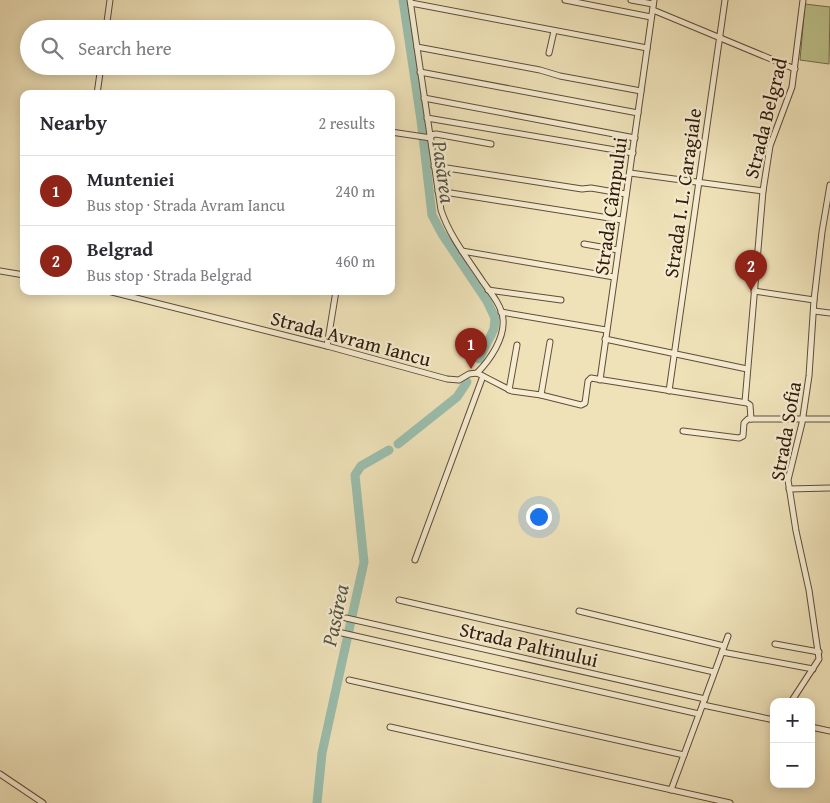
<!DOCTYPE html>
<meta charset="utf-8">
<style>
:root{--surface:#fff;--page:#f7f7f7;--text:#2b2b33;--muted:#7c7c81;--line:#e1e1e2;--accent:#8f2418}
body{margin:0;font-family:"Gentium Book Plus",serif;background:var(--page);color:var(--text)}
.controls{position:absolute;right:15px;bottom:15px;display:grid;overflow:hidden;border-radius:10px;box-shadow:0 2px 12px #0003}
.controls button{width:45px;height:45px;display:grid;place-items:center;padding:0;border:0;border-bottom:1px solid var(--line);background:var(--surface);color:var(--text);font:25px sans-serif}
.you{position:absolute;left:538px;top:516px;width:18px;height:18px;margin:-12px;border:4px solid #fff;border-radius:50%;background:#1a73e8;box-shadow:0 0 0 8px #1a73e833}
.badge{display:grid;place-items:center;width:32px;height:32px;border-radius:50%;background:var(--accent);color:#fff;font-size:16px;font-weight:700}
.pin{position:absolute;translate:-50% -41px;filter:drop-shadow(0 1px 2px #0008)}
.pin::after{content:'';position:absolute;top:26px;width:18px;height:15px;background:inherit;clip-path:polygon(0 0,100% 0,50% 100%)}
.list{margin:0;padding:0;list-style:none}
h2{display:flex;justify-content:space-between;align-items:center;height:65px;margin:0;padding:0 20px;font-size:21px}
h2 small{font-size:16px;font-weight:400;color:var(--muted)}
.list li{display:grid;grid-template-columns:32px 1fr auto;gap:15px;align-items:center;box-sizing:border-box;height:70px;padding:0 20px;border-top:1px solid var(--line)}
.list b{display:block;font-size:19px;white-space:nowrap}
.list p{margin:0;font-size:16px;white-space:nowrap;color:var(--muted)}
.list em{font-size:16px;font-style:normal;color:var(--muted)}
.icon{flex:none;width:28px;height:28px;fill:none;stroke:currentColor;stroke-width:2;stroke-linecap:round;stroke-linejoin:round}
.map{position:relative;flex:none;width:830px;height:803px;overflow:hidden}
.search{position:absolute;background:var(--surface);box-shadow:0 2px 12px #0003;left:20px;top:20px;width:375px;height:55px;display:flex;align-items:center;gap:12px;box-sizing:border-box;padding:0 18px;border-radius:28px;color:var(--muted);font-size:19px}
.panel{position:absolute;background:var(--surface);box-shadow:0 2px 12px #0003;left:20px;top:90px;width:375px;height:205px;border-radius:10px}
.map>svg:first-child{display:block}
</style>
<div class="map">
<svg width="830" height="803" viewBox="0 0 830 803">
<rect width="100%" height="100%" fill="#efe2b9"/>
<filter id="stains"><feTurbulence type="fractalNoise" baseFrequency=".004" numOctaves="4"/><feColorMatrix values="0 0 0 0 .2 0 0 0 0 .09 0 0 0 0 .02 0 0 0 .5 -.17"/></filter>
<radialGradient id="worn" r=".72"><stop offset=".6" stop-color="#630" stop-opacity="0"/><stop offset="1" stop-color="#630" stop-opacity=".3"/></radialGradient>
<!-- green -->
<path fill="#bdc28c" stroke="#766e4b" d="M 805,4 L 830,7 L 829,64 L 800,60 Z"/>
<g fill="none" stroke-linecap="round" stroke-linejoin="round">
<!-- river -->
<g stroke="#9abead" stroke-width="9">
<path d="M 403,0 L 421,120 L 432,215 L 442,234 L 487,301 L 495,318 L 494,329 L 479,359"/>
<path d="M 398,444 L 457,397 L 467,382"/>
<path d="M 317,803 L 322,753 L 364,562 L 355,475 L 361,466 L 389,450"/>
</g>
<defs>
<g id="minor">
<path d="M 410,0 L 441,210 C 450,237 468,259 483,282 C 491,293 502,306 503,319 C 505,338 490,360 477,373"/>
<path d="M 565,0 L 651,17"/>
<path d="M 631,0 L 653,4"/>
<path d="M 411,3 L 647,48"/>
<path d="M 653,10 L 795,69"/>
<path d="M 106,29 L 110,0"/>
<path d="M 417,47 L 540,70 L 560,76 L 641,91"/>
<path d="M 549,53 L 554,31"/>
<path d="M 420,72 L 638,113"/>
<path d="M 97,94 L 101,66"/>
<path d="M 424,98 L 635,138"/>
<path d="M 427,118 L 633,153"/>
<path d="M 391,132 L 431,138"/>
<path d="M 430,135 L 436,134 L 491,144"/>
<path d="M 434,166 L 582,189 L 591,188 L 626,194"/>
<path d="M 630,173 L 763,191"/>
<path d="M 438,191 L 622,220"/>
<path d="M 584,244 L 618,250"/>
<path d="M 462,251 L 614,277"/>
<path d="M 0,271 L 24,275"/>
<path d="M 488,290 L 561,300"/>
<path d="M 108,291 L 327,346 L 447,379 L 459,380 L 469,374 L 477,373 L 512,391 L 541,395 L 581,405 L 585,403 L 588,381 L 591,378 L 747,403 L 750,405 L 751,419"/>
<path d="M 754,291 L 814,300"/>
<path d="M 814,311 L 830,313"/>
<path d="M 501,312 L 606,330"/>
<path d="M 605,339 L 747,369"/>
<path d="M 327,346 L 336,291"/>
<path d="M 600,380 L 654,0"/>
<path d="M 509,390 L 517,345"/>
<path d="M 669,391 L 725,0"/>
<path d="M 541,395 L 550,342"/>
<path d="M 745,402 L 763,191 L 770,146 L 792,87 L 803,0"/>
<path d="M 683,431 L 739,438 L 743,436 L 744,423 L 748,419 L 830,419"/>
<path d="M 789,489 L 830,488"/>
<path d="M 415,560 L 483,376"/>
<path d="M 399,600 L 714,672"/>
<path d="M 579,611 L 724,646"/>
<path d="M 346,618 L 705,699"/>
<path d="M 342,633 L 699,714"/>
<path d="M 775,644 L 819,652"/>
<path d="M 722,652 L 813,669"/>
<path d="M 349,680 L 684,755"/>
<path d="M 791,702 L 819,659 L 809,590 L 796,531 L 788,480 L 802,423 L 809,376 L 814,300 L 822,232 L 830,185"/>
<path d="M 703,705 L 774,720"/>
<path d="M 390,727 L 730,803"/>
<path d="M 811,727 L 830,731"/>
<path d="M 0,774 L 43,803"/>
<path d="M 671,790 L 728,636"/>
</g>
</defs>
<!-- minor casing -->
<use href="#minor" stroke="#604d36" stroke-width="7"/>
<!-- minor -->
<use href="#minor" stroke="#f5ecd2" stroke-width="5"/>
</g>
<g text-anchor="middle" dominant-baseline="central" stroke-width="4.5" stroke-linejoin="round" paint-order="stroke">
<!-- street labels -->
<g font-size="20" fill="#301b0a" stroke="#f5ecd2">
<text transform="translate(765 118) rotate(-76)">Strada Belgrad</text>
<text transform="translate(682 193) rotate(-82)">Strada I. L. Caragiale</text>
<text transform="translate(610 206) rotate(-82)">Strada Câmpului</text>
<text transform="translate(351 338) rotate(15)">Strada Avram Iancu</text>
<text transform="translate(785 431) rotate(-80)">Strada Sofia</text>
<text transform="translate(529 644) rotate(13)">Strada Paltinului</text>
</g>
<!-- water labels -->
<g font-size="21" font-style="italic" fill="#555443" stroke="#f5ecd2">
<text transform="translate(444 172) rotate(82)">Pasărea</text>
<text transform="translate(335 615) rotate(-78)">Pasărea</text>
</g>
</g>
<rect width="100%" height="100%" filter="url(#stains)"/>
<rect width="100%" height="100%" fill="url(#worn)"/>
</svg>
<div class="controls">
<button>+</button>
<button>−</button>
</div>
<div class="you"></div>
<div class="pin badge" style="left:471px;top:369px">1</div>
<div class="pin badge" style="left:751px;top:291px">2</div>
<div class="search"><svg class="icon" aria-label="search" viewBox="0 0 24 24"><circle cx="10" cy="10" r="6"/><path d="M15 15l6 6"/></svg>Search here</div>
<section class="panel">
<h2>Nearby<small>2 results</small></h2>
<ul class="list">
<li><span class="badge">1</span><div><b>Munteniei</b><p>Bus stop · Strada Avram Iancu</p></div><em>240 m</em></li>
<li><span class="badge">2</span><div><b>Belgrad</b><p>Bus stop · Strada Belgrad</p></div><em>460 m</em></li>
</ul>
</section>
</div>
